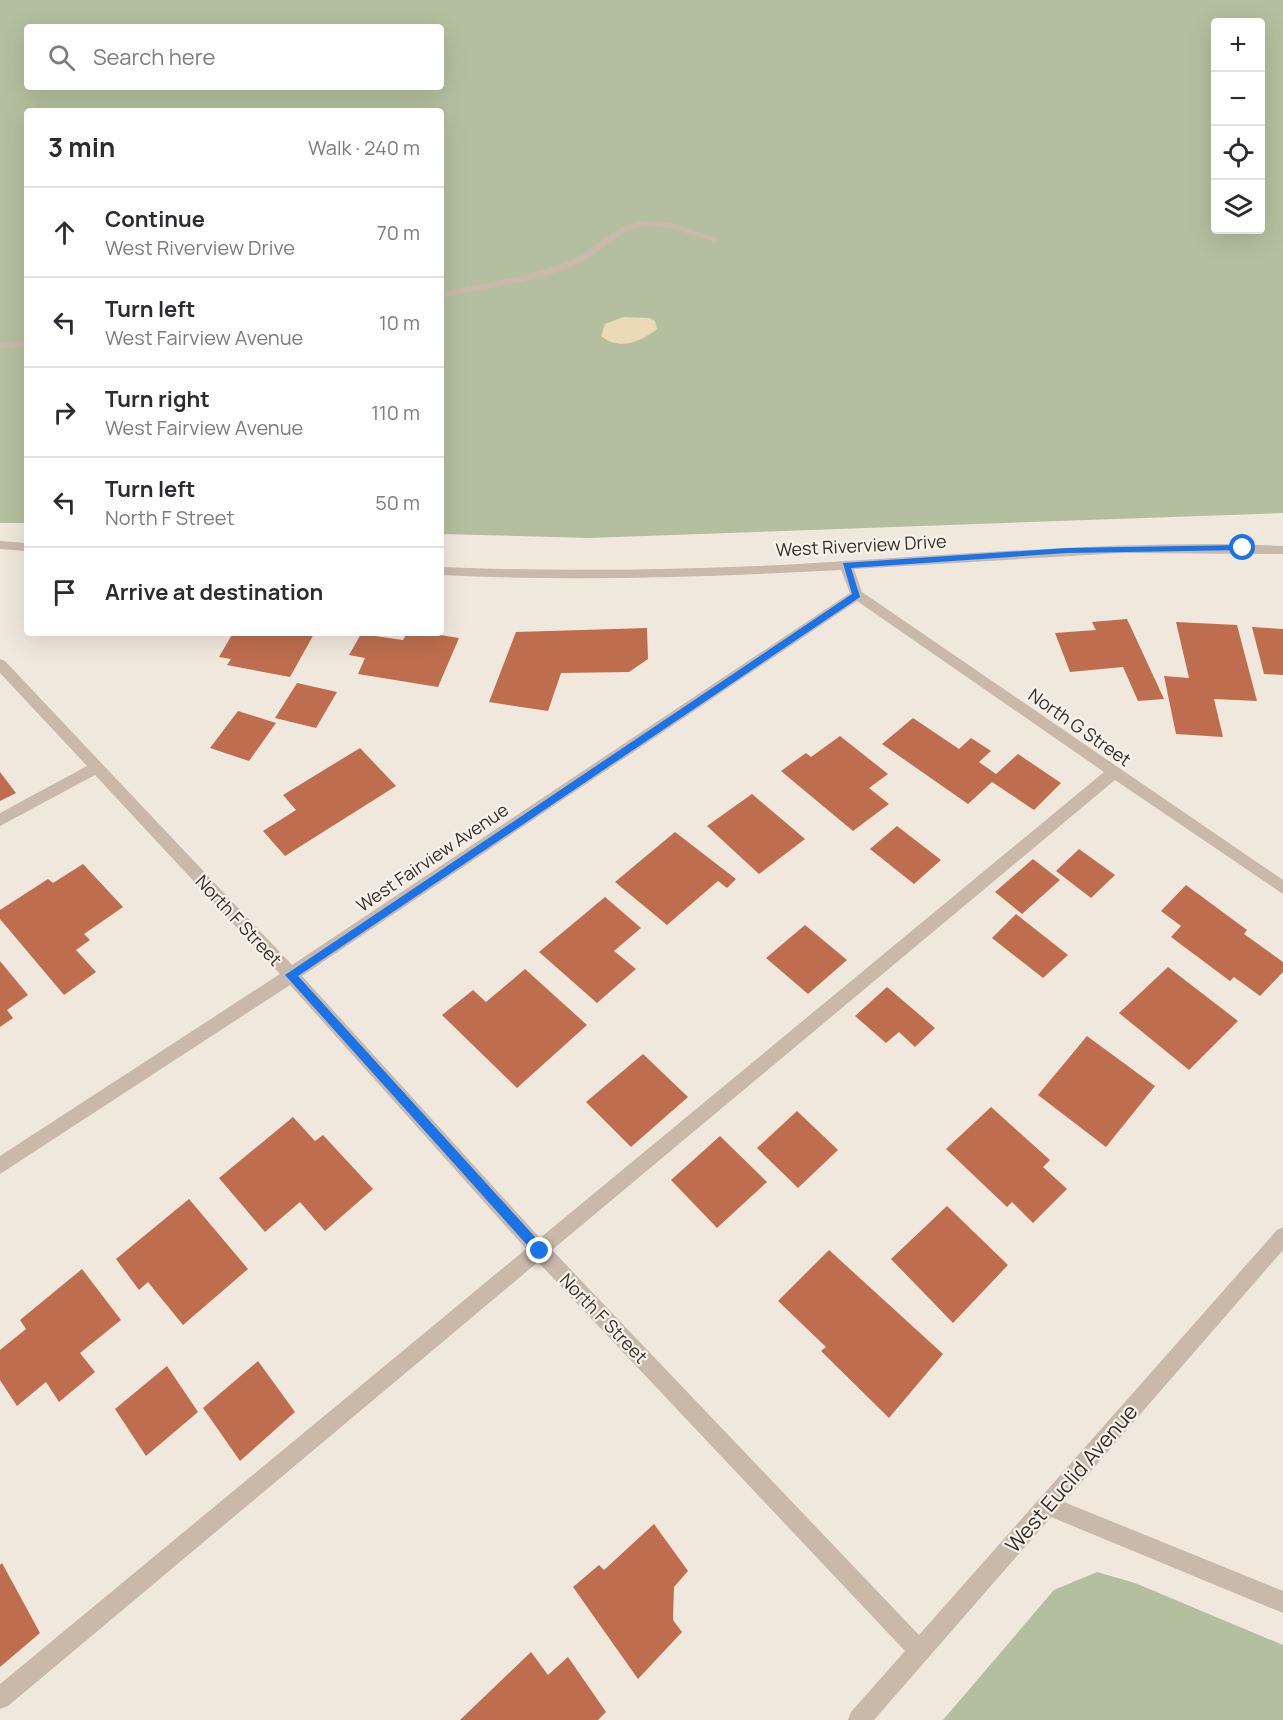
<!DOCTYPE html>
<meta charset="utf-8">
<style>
:root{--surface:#fff;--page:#f7f7f7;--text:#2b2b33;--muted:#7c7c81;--line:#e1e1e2}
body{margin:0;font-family:Manrope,sans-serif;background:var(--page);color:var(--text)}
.controls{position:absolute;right:18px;top:18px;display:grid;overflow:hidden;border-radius:6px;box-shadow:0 6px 24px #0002}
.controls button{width:54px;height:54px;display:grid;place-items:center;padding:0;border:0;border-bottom:2px solid var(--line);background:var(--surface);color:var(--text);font:30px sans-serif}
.stop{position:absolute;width:18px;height:18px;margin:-14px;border:4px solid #1a73e8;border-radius:50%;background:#fff}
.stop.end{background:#1a73e8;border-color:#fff;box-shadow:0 2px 6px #0008}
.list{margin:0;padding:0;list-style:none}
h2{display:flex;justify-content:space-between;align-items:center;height:78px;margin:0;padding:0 24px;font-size:26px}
h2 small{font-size:20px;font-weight:400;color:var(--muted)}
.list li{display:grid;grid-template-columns:39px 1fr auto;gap:18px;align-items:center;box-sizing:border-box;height:90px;padding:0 24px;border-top:2px solid var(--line)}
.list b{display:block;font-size:22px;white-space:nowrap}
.list p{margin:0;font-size:20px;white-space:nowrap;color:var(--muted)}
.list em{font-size:20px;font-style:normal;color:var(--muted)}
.icon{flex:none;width:33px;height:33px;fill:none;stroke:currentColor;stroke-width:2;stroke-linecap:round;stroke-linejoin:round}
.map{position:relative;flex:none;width:1283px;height:1720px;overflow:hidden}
.search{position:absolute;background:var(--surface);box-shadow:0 6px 24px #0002;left:24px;top:24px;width:420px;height:66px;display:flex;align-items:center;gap:15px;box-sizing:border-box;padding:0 21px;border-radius:6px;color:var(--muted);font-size:22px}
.panel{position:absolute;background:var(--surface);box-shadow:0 6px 24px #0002;left:24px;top:108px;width:420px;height:528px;border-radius:6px}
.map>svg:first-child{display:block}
</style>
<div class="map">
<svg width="1283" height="1720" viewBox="0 0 1283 1720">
<rect width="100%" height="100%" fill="#f1e8dd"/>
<!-- green -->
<g fill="#b3bf9e" fill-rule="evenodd">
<path d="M 0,0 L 1283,0 L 1283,513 L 589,538 L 441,534 L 441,111 L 27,111 L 27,523 L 0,523 ZM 1216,22 L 1260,22 L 1260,230 L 1216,230 ZM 27,27 L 441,27 L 441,87 L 27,87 Z"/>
<path d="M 1097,1572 L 1135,1583 L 1283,1645 L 1283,1720 L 943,1720 L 1054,1590 Z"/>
</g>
<!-- sand -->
<path fill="#eadab6" d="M 623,317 L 649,318 L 655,321 L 657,329 C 640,342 620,351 601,336 L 605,324 Z"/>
<!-- building -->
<g fill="#be6e4e">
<path d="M 1127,619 L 1164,699 L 1138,701 L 1123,667 L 1070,672 L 1055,633 L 1096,630 L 1092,622 Z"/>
<path d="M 1176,622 L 1237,625 L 1257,701 L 1214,699 L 1223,737 L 1176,734 L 1164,676 L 1189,678 Z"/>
<path d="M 1252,627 L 1283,629 L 1283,675 L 1264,674 Z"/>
<path d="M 647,628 L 648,659 L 629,672 L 561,673 L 548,711 L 489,702 L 516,632 Z"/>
<path d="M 233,633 L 308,633 L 314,634 L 290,677 L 227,665 L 231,659 L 219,657 Z"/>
<path d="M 407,633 L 428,633 L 459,638 L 438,687 L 358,674 L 365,658 L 349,655 L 361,634 L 403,640 Z"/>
<path d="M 297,683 L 337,692 L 316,728 L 275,718 Z"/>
<path d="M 238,711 L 276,723 L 249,761 L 210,748 Z"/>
<path d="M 913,718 L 959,749 L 971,738 L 991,751 L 979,762 L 996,774 L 1018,754 L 1061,783 L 1034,810 L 992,782 L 968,804 L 882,744 Z"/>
<path d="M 840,736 L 888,774 L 869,788 L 889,804 L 853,831 L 781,771 L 806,753 L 811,757 Z"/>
<path d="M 360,748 L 396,786 L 285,856 L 263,831 L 296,810 L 283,795 Z"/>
<path d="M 0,772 L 16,793 L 0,801 Z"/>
<path d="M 752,794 L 805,839 L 759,874 L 707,826 Z"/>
<path d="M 897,826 L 941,860 L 914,884 L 870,849 Z"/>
<path d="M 675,832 L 736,879 L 727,888 L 718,881 L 667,925 L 615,882 Z"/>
<path d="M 1079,849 L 1115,875 L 1091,898 L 1056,871 Z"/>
<path d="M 1033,859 L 1060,880 L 1022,914 L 995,892 Z"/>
<path d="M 83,864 L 123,907 L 84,934 L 90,940 L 76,950 L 96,972 L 64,995 L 0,919 L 0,910 L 48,879 L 53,883 Z"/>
<path d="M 1186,885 L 1247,930 L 1244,934 L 1283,962 L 1283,972 L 1260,996 L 1234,977 L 1230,981 L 1171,937 L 1181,926 L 1161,911 Z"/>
<path d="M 605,897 L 641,928 L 614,951 L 636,969 L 597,1003 L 539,952 Z"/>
<path d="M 1016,914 L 1068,955 L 1043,978 L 992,938 Z"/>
<path d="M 805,925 L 847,960 L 808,994 L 766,958 Z"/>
<path d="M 0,961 L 28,995 L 7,1010 L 13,1018 L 0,1027 Z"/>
<path d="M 1168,967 L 1238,1021 L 1189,1070 L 1119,1013 Z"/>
<path d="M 525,969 L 587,1025 L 517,1088 L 442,1015 L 473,990 L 486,1002 Z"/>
<path d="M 887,987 L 935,1028 L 915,1047 L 899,1032 L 886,1043 L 855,1016 Z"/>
<path d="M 1087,1036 L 1155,1086 L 1106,1147 L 1038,1095 Z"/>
<path d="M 643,1054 L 688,1097 L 631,1147 L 586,1102 Z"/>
<path d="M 991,1107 L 1050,1160 L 1043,1167 L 1067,1189 L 1033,1223 L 1012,1202 L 1007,1207 L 946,1149 Z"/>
<path d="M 797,1111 L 838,1150 L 798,1188 L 757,1148 Z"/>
<path d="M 293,1117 L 315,1141 L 323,1135 L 373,1189 L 325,1231 L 300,1202 L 265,1232 L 219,1178 Z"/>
<path d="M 720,1136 L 767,1182 L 717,1228 L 671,1180 Z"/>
<path d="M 189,1199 L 248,1269 L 183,1325 L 148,1282 L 139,1290 L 116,1259 Z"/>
<path d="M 947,1206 L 1008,1265 L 953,1323 L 891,1259 Z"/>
<path d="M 829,1250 L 943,1354 L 889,1418 L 821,1351 L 826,1347 L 778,1301 Z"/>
<path d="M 82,1269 L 121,1320 L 80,1353 L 95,1372 L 59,1402 L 46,1382 L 17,1406 L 0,1380 L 0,1350 L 26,1329 L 20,1320 Z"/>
<path d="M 258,1361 L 295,1412 L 240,1461 L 203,1408 Z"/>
<path d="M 167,1366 L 198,1412 L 146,1456 L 115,1409 Z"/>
<path d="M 654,1524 L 688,1571 L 674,1587 L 673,1620 L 682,1632 L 638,1679 L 573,1587 L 599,1565 L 604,1570 Z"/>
<path d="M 2,1563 L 40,1633 L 0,1667 L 0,1565 Z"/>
<path d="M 531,1652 L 548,1675 L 568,1657 L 606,1712 L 598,1720 L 460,1720 Z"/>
</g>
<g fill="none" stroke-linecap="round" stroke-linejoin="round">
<!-- minor -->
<g fill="#c8b9aa" fill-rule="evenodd">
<path d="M 639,221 L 672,223 L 720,239 L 715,242 C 690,235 665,223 639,227 C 615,232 601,254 580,263 C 537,283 487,288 441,298 L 441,292 C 484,283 530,277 571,260 C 596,249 612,228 639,221 Z"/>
<path d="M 27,341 L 27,347 L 0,348 L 0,342 Z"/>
<path d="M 0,541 L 27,543 L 27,551 L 0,549 Z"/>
<path d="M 1229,544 L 1283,546 L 1283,554 L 1120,553 L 854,569 L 862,592 L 1283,880 L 1283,894 L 1115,780 L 552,1250 L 919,1635 L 1277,1230 L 1283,1227 L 1283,1250 L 1064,1502 L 1283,1591 L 1283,1613 L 1051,1517 L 874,1720 L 848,1720 L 851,1712 L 905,1651 L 538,1262 L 8,1706 L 0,1709 L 0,1684 L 526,1249 L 290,985 L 0,1174 L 0,1156 L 280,974 L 95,775 L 0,826 L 0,813 L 87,766 L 0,673 L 0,659 L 5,661 L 292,965 L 850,593 L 841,570 C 708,577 575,582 441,575 L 441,567 C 560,572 679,570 799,564 C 942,556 1085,543 1229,544 ZM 857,601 L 1104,772 L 540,1238 L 302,976 Z"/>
</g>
</g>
<!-- route -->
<path fill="#1a73e8" d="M 1243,545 L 1246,550 L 1067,553 L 851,568 L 860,597 L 298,976 L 544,1247 L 544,1255 L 536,1255 L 285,975 L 852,594 L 843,563 L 1067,548 Z"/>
<g text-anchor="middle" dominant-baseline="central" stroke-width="4.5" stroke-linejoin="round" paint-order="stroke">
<!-- street labels -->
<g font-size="18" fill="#362e29" stroke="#f9f2ea">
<text transform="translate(861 545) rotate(-3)">West Riverview Drive</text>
<text transform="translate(1080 727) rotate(35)">North G Street</text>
<text transform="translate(432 857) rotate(-34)">West Fairview Avenue</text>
<text transform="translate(239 920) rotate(47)">North F Street</text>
<text transform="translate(604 1318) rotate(46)">North F Street</text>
</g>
<!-- near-street labels -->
<g font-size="21" fill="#362e29" stroke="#f9f2ea">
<text transform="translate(1071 1478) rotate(-49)">West Euclid Avenue</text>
</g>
</g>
</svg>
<div class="controls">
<button>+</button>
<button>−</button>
<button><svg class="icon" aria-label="locate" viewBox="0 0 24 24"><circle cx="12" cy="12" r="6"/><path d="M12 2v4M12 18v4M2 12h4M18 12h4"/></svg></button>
<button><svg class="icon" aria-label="layers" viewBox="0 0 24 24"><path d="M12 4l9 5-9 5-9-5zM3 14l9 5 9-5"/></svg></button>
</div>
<div class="stop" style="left:1243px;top:548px"></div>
<div class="stop end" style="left:540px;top:1251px"></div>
<div class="search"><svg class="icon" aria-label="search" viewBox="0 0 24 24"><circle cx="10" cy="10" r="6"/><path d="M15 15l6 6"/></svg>Search here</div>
<section class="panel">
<h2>3 min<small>Walk · 240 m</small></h2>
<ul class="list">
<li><svg class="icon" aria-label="ahead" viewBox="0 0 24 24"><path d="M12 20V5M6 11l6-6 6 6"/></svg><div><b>Continue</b><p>West Riverview Drive</p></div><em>70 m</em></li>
<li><svg class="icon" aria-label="left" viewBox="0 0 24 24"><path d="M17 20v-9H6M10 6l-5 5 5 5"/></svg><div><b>Turn left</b><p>West Fairview Avenue</p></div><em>10 m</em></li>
<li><svg class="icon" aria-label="right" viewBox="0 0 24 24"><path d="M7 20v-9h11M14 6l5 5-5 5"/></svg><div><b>Turn right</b><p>West Fairview Avenue</p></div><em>110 m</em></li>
<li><svg class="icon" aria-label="left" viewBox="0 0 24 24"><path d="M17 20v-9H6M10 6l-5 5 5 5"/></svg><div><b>Turn left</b><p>North F Street</p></div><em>50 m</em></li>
<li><svg class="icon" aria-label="arrive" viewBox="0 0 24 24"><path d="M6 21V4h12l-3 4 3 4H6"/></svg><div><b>Arrive at destination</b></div></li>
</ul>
</section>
</div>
